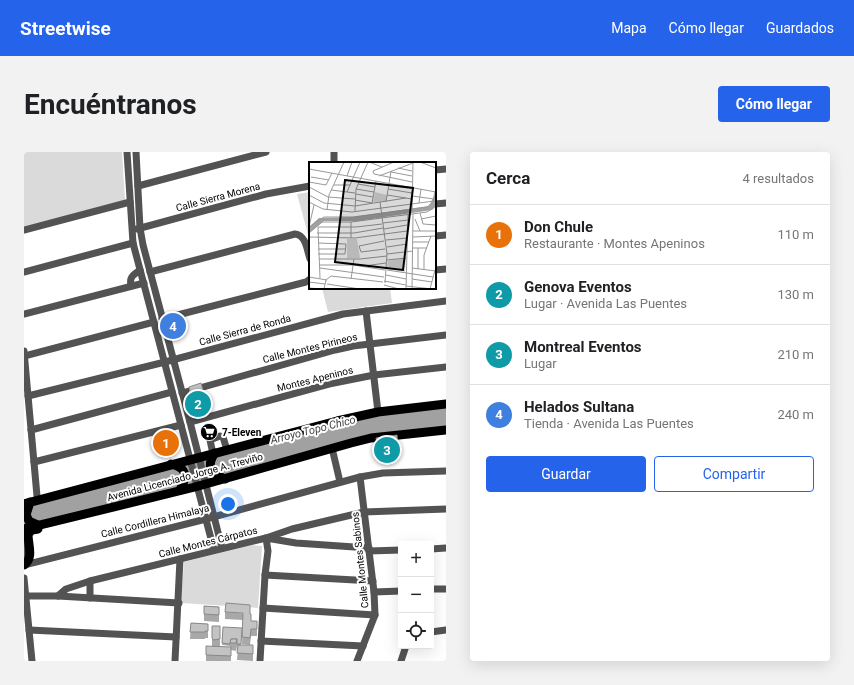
<!DOCTYPE html>
<html lang="es">
<meta charset="utf-8">
<style>
:root{--surface:#fff;--page:#f2f2f2;--text:#202124;--muted:#757577;--line:#e0e0e0;--accent:#2563eb}
body{margin:0;font-family:Roboto,sans-serif;background:var(--page);color:var(--text)}
.controls{position:absolute;right:12px;bottom:12px;display:grid;overflow:hidden;border-radius:4px;box-shadow:0 4px 16px #0002}
.controls button{width:36px;height:36px;display:grid;place-items:center;padding:0;border:0;border-bottom:1px solid var(--line);background:var(--surface);color:var(--text);font:20px sans-serif}
.you{position:absolute;left:204px;top:352px;width:14px;height:14px;margin:-10px;border:3px solid #fff;border-radius:50%;background:#1a73e8;box-shadow:0 0 0 6px #1a73e833}
.badge{display:grid;place-items:center;width:26px;height:26px;border-radius:50%;background:var(--accent);color:#fff;font-size:13px;font-weight:700}
.pin{position:absolute;translate:-50% -50%;border:2px solid #fff;box-shadow:0 1px 4px #0006}
.list{margin:0;padding:0;list-style:none}
h2{display:flex;justify-content:space-between;align-items:center;height:52px;margin:0;padding:0 16px;font-size:17px}
h2 small{font-size:13px;font-weight:400;color:var(--muted)}
.list li{display:grid;grid-template-columns:26px 1fr auto;gap:12px;align-items:center;box-sizing:border-box;height:60px;padding:0 16px;border-top:1px solid var(--line)}
.list b{display:block;font-size:15px;white-space:nowrap}
.list p{margin:0;font-size:13px;white-space:nowrap;color:var(--muted)}
.list em{font-size:13px;font-style:normal;color:var(--muted)}
.actions{display:flex;gap:8px;padding:12px 16px}
.actions a{flex:1;padding:9px 0;border:1px solid var(--accent);border-radius:4px;text-align:center;font-size:14px;color:var(--accent)}
.actions .main{background:var(--accent);color:#fff}
.icon{flex:none;width:22px;height:22px;fill:none;stroke:currentColor;stroke-width:2;stroke-linecap:round;stroke-linejoin:round}
.map{position:relative;flex:none;width:422px;height:509px;overflow:hidden;border-radius:4px}
header{display:flex;align-items:center;gap:24px;box-sizing:border-box;height:56px;padding:0 20px;background:var(--accent);color:#fff}
header strong{font-size:19px}
nav{display:flex;gap:22px;margin-inline-start:auto;font-size:14px}
.intro{display:flex;align-items:center;justify-content:space-between;box-sizing:border-box;height:96px;padding:0 24px}
h1{margin:0;font-size:28px}
.button{padding:10px 18px;border-radius:4px;background:var(--accent);color:#fff;font-size:14px;font-weight:700}
main{display:flex;gap:24px;padding:0 24px}
aside{flex:1;background:var(--surface);border-radius:4px;box-shadow:0 4px 16px #0002}
.map>svg:first-child{display:block}
</style>
<header>
<strong>Streetwise</strong>
<nav><a>Mapa</a><a>Cómo llegar</a><a>Guardados</a></nav>
</header>
<div class="intro"><h1>Encuéntranos</h1><a class="button">Cómo llegar</a></div>
<main>
<div class="map">
<svg width="422" height="509" viewBox="0 0 422 509">
<rect width="100%" height="100%" fill="#fff"/>
<!-- green -->
<g fill="#dadada">
<path d="M 0,0 L 98,0 L 101,48 L 0,75 Z"/>
<path d="M 286,40 L 286,90 L 273,42 Z"/>
<path d="M 298,136 L 366,136 L 368,151 L 304,160 Z"/>
<path d="M 228,393 L 238,394 L 234,456 L 157,451 L 160,410 Z"/>
</g>
<!-- water -->
<path fill="#a1a1a1" d="M 422,252 L 422,278 L 370,283 L 0,377 L 0,352 L 313,269 Z"/>
<g fill="none" stroke-linecap="round" stroke-linejoin="round">
<!-- minor -->
<g stroke="#535353" stroke-width="7">
<path d="M 103,0 L 109,91 L 190,398"/>
<path d="M 112,0 L 116,76 L 119,93 L 166,270 L 198,396"/>
<path d="M 310,11 L 310,0"/>
<path d="M 411,18 L 422,17"/>
<path d="M 114,34 L 242,0"/>
<path d="M 411,52 L 422,51"/>
<path d="M 113,77 L 242,42 L 286,34"/>
<path d="M 0,78 L 106,50"/>
<path d="M 411,84 L 422,83"/>
<path d="M 411,118 L 422,117"/>
<path d="M 0,120 L 109,91"/>
<path d="M 126,120 L 271,82 C 282,83 283,98 286,107"/>
<path d="M 107,134 C 105,125 109,123 116,118"/>
<path d="M 342,159 L 354,260"/>
<path d="M 0,162 L 120,131"/>
<path d="M 138,167 L 282,130 L 286,127"/>
<path d="M 0,199 L 13,344"/>
<path d="M 0,204 L 130,170"/>
<path d="M 158,241 L 311,198 L 329,194 L 422,183"/>
<path d="M 4,244 L 141,210 L 319,162 L 422,149"/>
<path d="M 166,270 L 305,232 L 350,223 L 422,215"/>
<path d="M 7,278 L 148,240"/>
<path d="M 308,296 L 316,330"/>
<path d="M 189,302 L 186,288 L 196,284 L 199,285 L 203,298"/>
<path d="M 10,310 L 157,273"/>
<path d="M 0,392 L 1,405 L 0,408"/>
<path d="M 407,397 L 422,396"/>
<path d="M 345,399 L 377,398"/>
<path d="M 0,413 L 182,367 L 336,325 L 359,321 L 422,319"/>
<path d="M 241,423 L 349,429"/>
<path d="M 0,426 L 8,509"/>
<path d="M 407,437 L 422,437"/>
<path d="M 350,440 L 377,439"/>
<path d="M 1,444 L 34,444 L 155,451"/>
<path d="M 34,444 L 42,437 L 66,429 L 242,386 L 268,377 L 340,360 L 422,357"/>
<path d="M 66,446 L 66,429"/>
<path d="M 239,456 L 351,463"/>
<path d="M 5,478 L 152,485"/>
<path d="M 407,480 L 422,478"/>
<path d="M 237,489 L 339,494"/>
<path d="M 151,509 L 156,407"/>
<path d="M 236,509 L 241,423 L 244,399 L 242,386 L 272,391 L 345,396"/>
<path d="M 333,509 L 351,463 L 350,440 L 336,325"/>
<path d="M 377,509 L 382,494"/>
</g>
<!-- major -->
<g stroke="#000" stroke-width="9">
<path d="M 191,301 C 181,315 188,321 201,327"/>
<path d="M 147,312 C 163,316 164,324 156,338"/>
<path d="M 6,350 L 2,363 L 5,369 L 14,373"/>
<path d="M 0,352 L 313,269 L 354,260 L 422,252"/>
<path d="M 0,377 L 171,335 L 327,291 L 347,286 L 422,278"/>
<path d="M 0,413 C 10,406 4,393 4,382 L 8,378 L 14,377"/>
</g>
</g>
<!-- wall -->
<g fill="#a8a8a8">
<path d="M 165,235 L 184,262 L 171,265 L 165,242 Z"/>
<path d="M 352,286 L 374,296 L 374,304 L 354,305 L 352,293 Z"/>
<path d="M 180,454 L 195,455 L 195,470 L 180,469 Z"/>
<path d="M 201,460 L 226,462 L 227,469 L 233,476 L 233,484 L 227,484 L 226,493 L 218,492 L 219,468 L 201,467 Z"/>
<path d="M 167,471 L 184,472 L 184,486 L 181,486 L 181,487 L 166,487 Z"/>
<path d="M 188,474 L 196,474 L 196,494 L 191,495 L 206,495 L 206,494 L 198,493 L 199,475 L 217,493 L 229,493 L 229,509 L 213,508 L 214,494 L 213,494 L 212,499 L 207,498 L 207,509 L 182,509 L 182,494 L 189,495 L 189,494 L 188,494 Z"/>
</g>
<!-- shaded-wall -->
<path fill="#888" d="M 184,255 L 184,262 L 171,265 L 171,258 Z"/>
<!-- building -->
<g fill="#c3c3c3" stroke="#888">
<path d="M 177,231 L 184,255 L 171,258 L 165,235 Z"/>
<path d="M 373,283 L 374,296 L 354,298 L 352,286 Z"/>
<path d="M 202,451 L 226,453 L 226,462 L 227,462 L 227,469 L 233,469 L 233,477 L 227,477 L 226,486 L 218,485 L 219,461 L 201,460 Z"/>
<path d="M 180,454 L 195,455 L 195,463 L 180,462 Z"/>
<path d="M 167,471 L 184,472 L 184,479 L 181,479 L 181,480 L 166,480 Z"/>
<path d="M 188,474 L 196,474 L 196,487 L 189,488 L 189,487 L 188,486 Z"/>
<path d="M 199,475 L 218,476 L 217,492 L 213,492 L 213,487 L 207,487 L 206,492 L 198,491 Z"/>
<path d="M 207,487 L 213,487 L 212,491 L 206,491 Z"/>
<path d="M 214,493 L 229,493 L 229,502 L 213,501 Z"/>
<path d="M 182,494 L 207,495 L 207,504 L 182,503 Z"/>
</g>
<!-- icons -->
<defs>
<symbol id="supermarket-disc" viewBox="-11 -11 22 22"><circle r="9.5" fill="#000" stroke="#fff"/><path d="M-6-5.5h2.5l.6 2H6L4.5 2H-2.5L-4.4-4H-6ZM-1.5 3.2a1.3 1.3 0 1 0 .1 0ZM3 3.2a1.3 1.3 0 1 0 .1 0Z" fill="#fff"/></symbol>
</defs>
<g fill-rule="evenodd">
<use href="#supermarket-disc" x="175" y="270" width="20" height="20"/>
</g>
<g text-anchor="middle" dominant-baseline="central" stroke-width="4" stroke-linejoin="round" paint-order="stroke">
<!-- street labels -->
<g font-size="10" fill="#000" stroke="#fff">
<text transform="translate(194 45) rotate(-15)">Calle Sierra Morena</text>
<text transform="translate(221 178) rotate(-15)">Calle Sierra de Ronda</text>
<text transform="translate(286 196) rotate(-14)">Calle Montes Pirineos</text>
<text transform="translate(291 227) rotate(-14)">Montes Apeninos</text>
<text transform="translate(161 325) rotate(-15)">Avenida Licenciado Jorge A. Treviño</text>
<text transform="translate(131 369) rotate(-14)">Calle Cordillera Himalaya</text>
<text transform="translate(184 390) rotate(-14)">Calle Montes Cárpatos</text>
<text transform="translate(336 408) rotate(-96)">Calle Montes Sabinos</text>
</g>
<!-- poi labels -->
<g font-size="10" font-weight="bold" fill="#000" stroke="#fff" text-anchor="start">
<text x="198" y="280">7-Eleven</text>
</g>
<!-- water labels -->
<g font-size="11" font-style="italic" fill="#424242" stroke="#fff">
<text transform="translate(289 278) rotate(-14)">Arroyo Topo Chico</text>
</g>
</g>
<!-- overview -->
<g transform="translate(285 10)">
<rect width="127" height="127" fill="#fff"/>
<path d="M 66,30 L 78,33 L 77,39 L 64,40 ZM 38,77 L 48,77 L 51,96 L 38,96 ZM 97,96 L 96,110 L 78,107 L 79,99 Z" fill="#dadada"/>
<path d="M 127,30 L 127,44 L 123,48 L 49,59 L 15,59 L 0,71 L 0,65 L 10,56 L 44,55 L 120,44 Z" fill="#a1a1a1"/>
<path fill="none" stroke="#999" stroke-width="1" d="M 60,0 L 73,5M 85,0 L 64,9 L 65,12 L 103,20M 111,0 L 127,6M 89,6 L 103,9M 0,7 L 127,30M 82,10 L 103,14M 38,14 L 43,0M 70,14 L 104,1M 2,15 L 20,18M 0,20 L 17,23 L 23,11M 49,22 L 66,25M 25,23 L 41,23M 0,25 L 19,35 L 46,37M 47,27 L 65,30M 79,27 L 103,31M 22,28 L 46,31M 38,30 L 51,0M 47,32 L 64,35M 0,33 L 15,41 L 46,44 L 97,36M 78,33 L 103,37M 103,34 L 125,37M 46,38 L 63,41 L 67,19M 0,40 L 14,47 L 43,50 L 125,39M 71,40 L 78,92 L 76,121M 77,40 L 82,9M 110,41 L 112,27M 18,48 L 20,33 L 35,0M 46,49 L 47,27 L 59,0M 103,51 L 104,0M 111,51 L 114,62 L 127,63M 106,57 L 111,69M 112,57 L 127,54M 74,61 L 99,58M 0,65 L 5,43M 0,65 L 15,55 L 44,55 L 118,45 L 124,40 L 126,29M 75,67 L 98,63M 104,69 L 127,69M 0,71 L 13,60 L 42,60 L 118,50 L 127,44M 8,71 L 45,71 L 74,66M 0,75 L 46,76 L 98,69M 104,75 L 127,74M 42,76 L 42,60M 77,78 L 98,76M 75,79 L 50,84 L 52,90 L 76,87M 104,80 L 120,80M 9,81 L 37,82 L 36,92 L 9,92M 78,85 L 98,82M 104,86 L 118,86M 9,87 L 36,87M 78,92 L 104,89M 10,97 L 51,97 L 78,94M 78,98 L 97,96M 11,103 L 44,103 L 76,108M 55,104 L 77,101M 11,106 L 75,115M 103,106 L 127,109M 109,107 L 109,86M 115,107 L 115,93 L 122,74M 78,108 L 124,115M 77,113 L 97,117M 0,115 L 18,118M 11,116 L 9,65 L 47,65 L 73,62M 42,117 L 45,97M 103,117 L 123,120M 75,119 L 97,123M 0,120 L 16,122M 18,122 L 51,127M 75,123 L 90,127M 97,124 L 123,127M 0,126 L 12,127M 15,127 L 17,118 L 22,114 L 74,120M 97,127 L 99,53M 103,127 L 104,52M 121,127 L 126,108"/>
<path fill="#000" fill-opacity="0.15" stroke="#000" stroke-width="2" d="M 36,18 L 104,26 L 94,108 L 26,100 Z"/>
<rect width="127" height="127" fill="none" stroke="#000" stroke-width="2"/>
</g>
</svg>
<div class="controls">
<button>+</button>
<button>−</button>
<button><svg class="icon" aria-label="locate" viewBox="0 0 24 24"><circle cx="12" cy="12" r="6"/><path d="M12 2v4M12 18v4M2 12h4M18 12h4"/></svg></button>
</div>
<div class="you"></div>
<div class="pin badge" style="left:142px;top:291px;background:#e8710a">1</div>
<div class="pin badge" style="left:174px;top:252px;background:#0f9aa8">2</div>
<div class="pin badge" style="left:363px;top:298px;background:#0f9aa8">3</div>
<div class="pin badge" style="left:149px;top:174px;background:#3f7fe0">4</div>
</div>
<aside>
<h2>Cerca<small>4 resultados</small></h2>
<ul class="list">
<li><span class="badge" style="background:#e8710a">1</span><div><b>Don Chule</b><p>Restaurante · Montes Apeninos</p></div><em>110 m</em></li>
<li><span class="badge" style="background:#0f9aa8">2</span><div><b>Genova Eventos</b><p>Lugar · Avenida Las Puentes</p></div><em>130 m</em></li>
<li><span class="badge" style="background:#0f9aa8">3</span><div><b>Montreal Eventos</b><p>Lugar</p></div><em>210 m</em></li>
<li><span class="badge" style="background:#3f7fe0">4</span><div><b>Helados Sultana</b><p>Tienda · Avenida Las Puentes</p></div><em>240 m</em></li>
</ul>
<div class="actions"><a class="main">Guardar</a><a>Compartir</a></div>
</aside>
</main>
